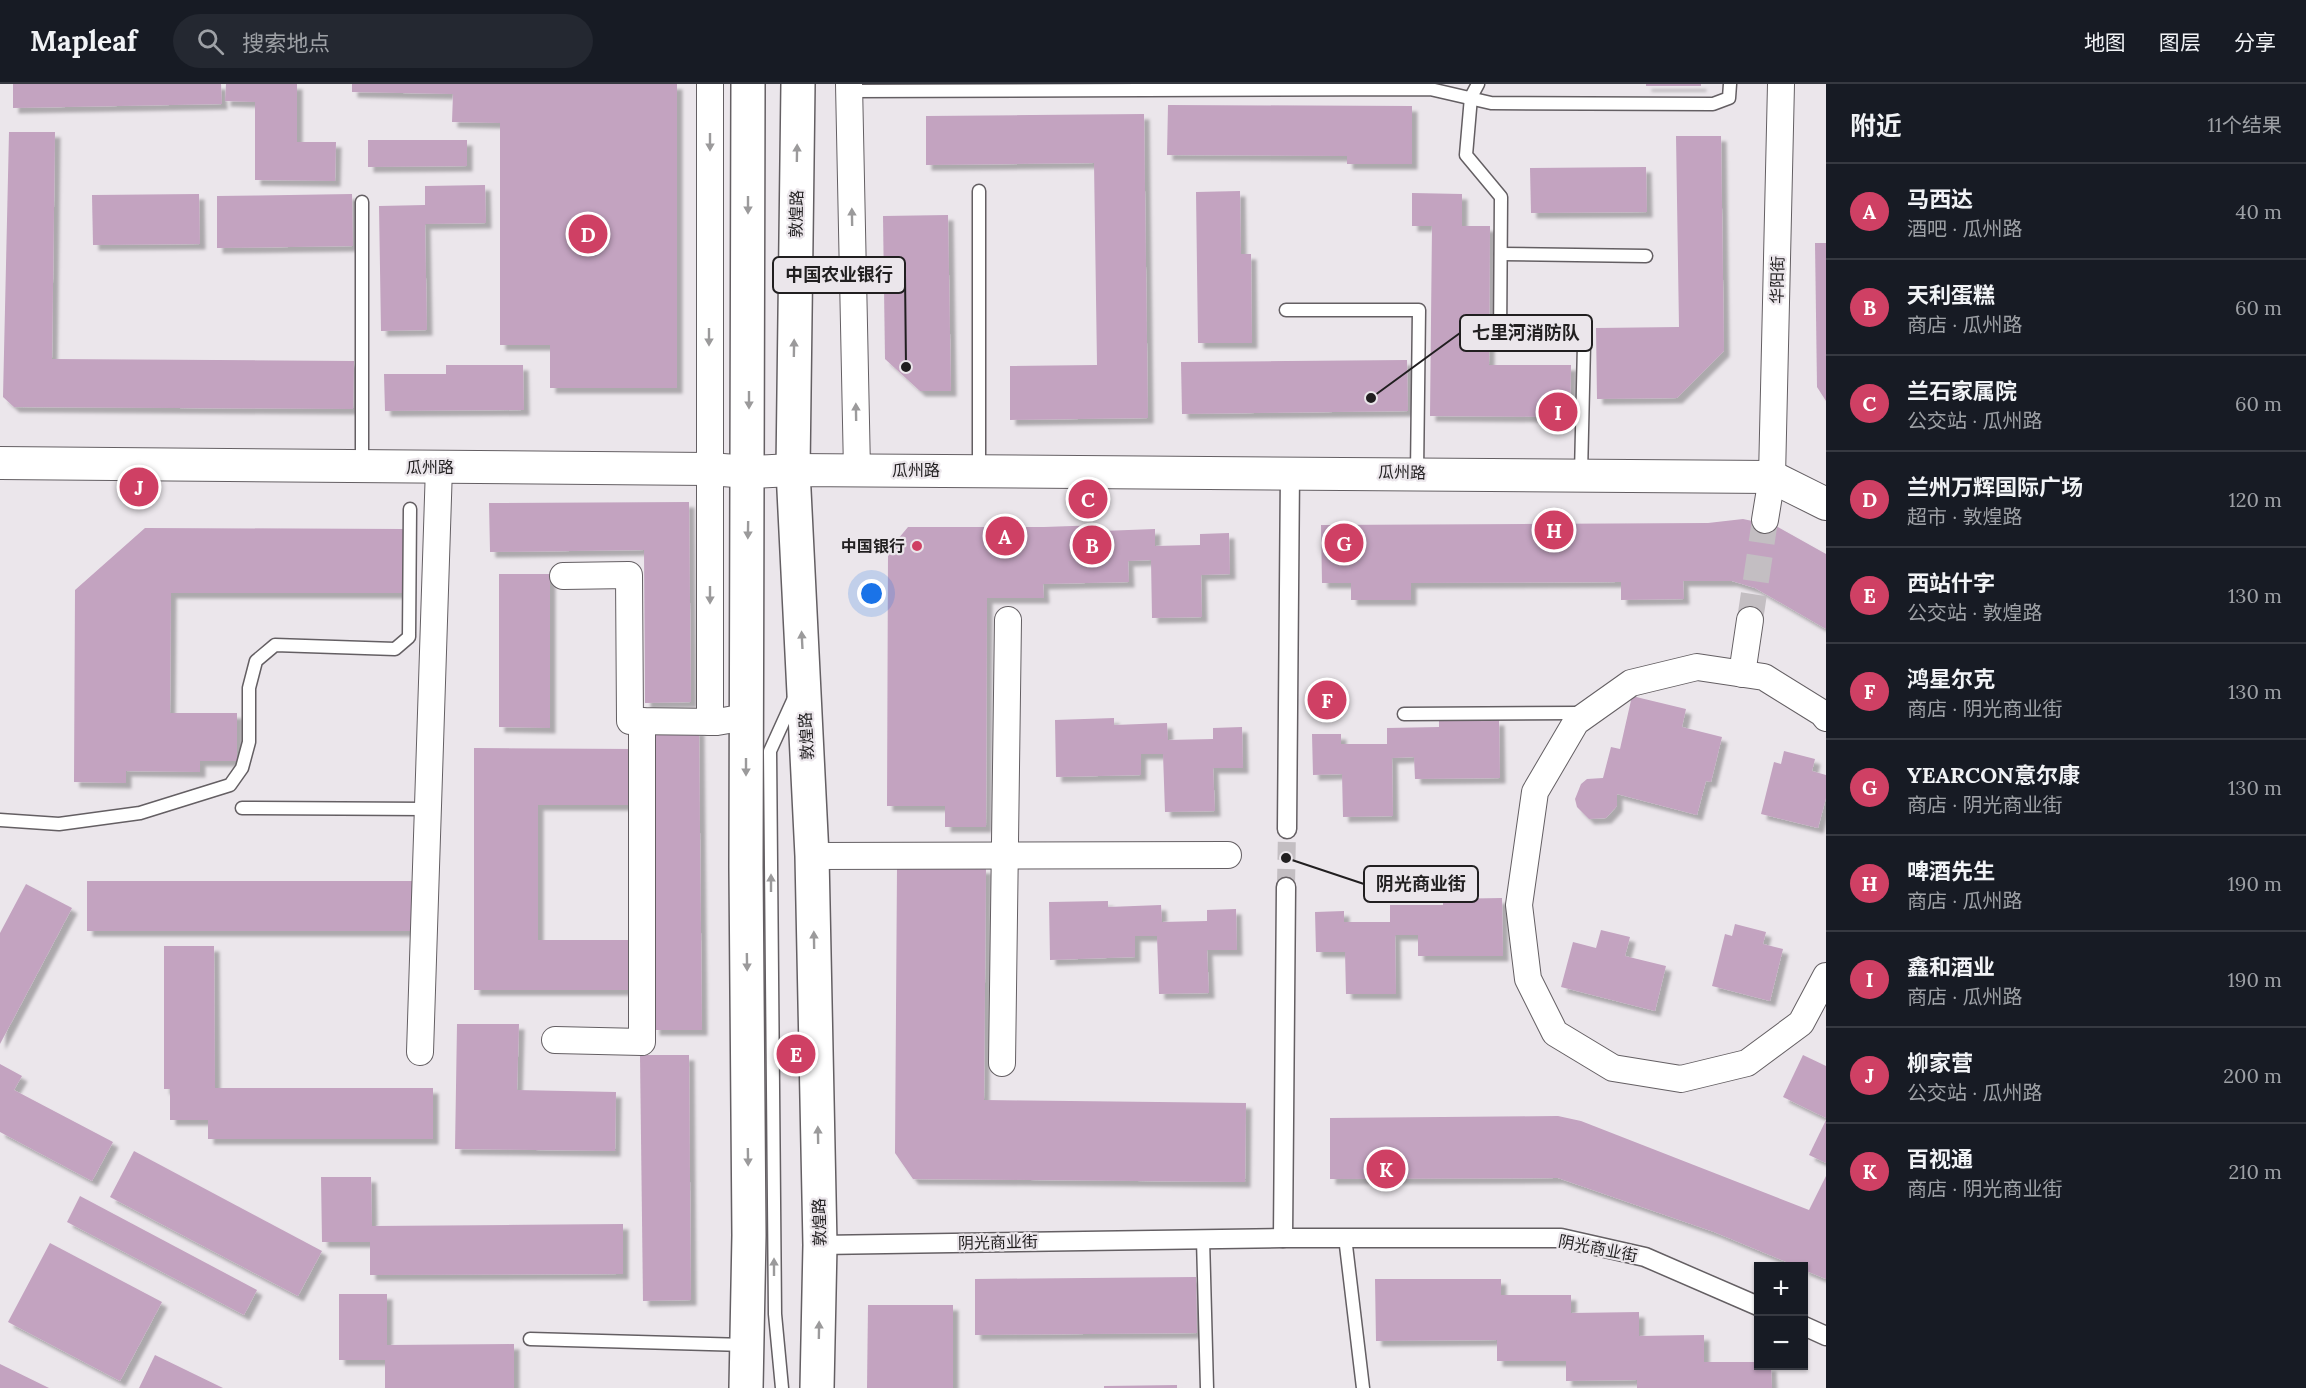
<!DOCTYPE html>
<html lang="zh">
<meta charset="utf-8">
<style>
:root{--surface:#171b24;--page:#242831;--text:#f1f3f6;--muted:#9ea1a6;--line:#363941;--accent:#cf4064}
body{margin:0;font-family:Lora,"Noto Sans SC",serif;background:var(--page);color:var(--text)}
.controls{position:absolute;right:18px;bottom:18px;display:grid;overflow:hidden;border-radius:0px;box-shadow:0 2px 4px #0004}
.controls button{width:54px;height:54px;display:grid;place-items:center;padding:0;border:0;border-bottom:2px solid var(--line);background:var(--surface);color:var(--text);font:30px sans-serif}
.you{position:absolute;left:872px;top:510px;width:21px;height:21px;margin:-15px;border:4px solid #fff;border-radius:50%;background:#1a73e8;box-shadow:0 0 0 9px #1a73e833}
.badge{display:grid;place-items:center;width:39px;height:39px;border-radius:50%;background:var(--accent);color:#fff;font-size:20px;font-weight:700}
.pin{position:absolute;translate:-50% -50%;border:3px solid #fff;box-shadow:0 2px 6px #0006}
.list{margin:0;padding:0;list-style:none}
h2{display:flex;justify-content:space-between;align-items:center;height:78px;margin:0;padding:0 24px;font-size:26px}
h2 small{font-size:20px;font-weight:400;color:var(--muted)}
.list li{display:grid;grid-template-columns:39px 1fr auto;gap:18px;align-items:center;box-sizing:border-box;height:96px;padding:0 24px;border-top:2px solid var(--line)}
.list b{display:block;font-size:22px;white-space:nowrap}
.list p{margin:0;font-size:20px;white-space:nowrap;color:var(--muted)}
.list em{font-size:20px;font-style:normal;color:var(--muted)}
.icon{flex:none;width:33px;height:33px;fill:none;stroke:currentColor;stroke-width:2;stroke-linecap:round;stroke-linejoin:round}
.map{position:relative;flex:none;width:1826px;height:1304px;overflow:hidden}
header{display:flex;align-items:center;gap:36px;box-sizing:border-box;height:84px;padding:0 30px;background:var(--surface);border-bottom:2px solid var(--line)}
header strong{font-size:28px}
nav{display:flex;gap:33px;margin-inline-start:auto;font-size:21px}
.search{width:420px;height:54px;background:var(--page);display:flex;align-items:center;gap:15px;box-sizing:border-box;padding:0 21px;border-radius:33px;color:var(--muted);font-size:22px}
main{display:flex}
aside{flex:1;background:var(--surface)}
.map>svg:first-child{display:block}
</style>
<header>
<strong>Mapleaf</strong>
<div class="search"><svg class="icon" aria-label="search" viewBox="0 0 24 24"><circle cx="10" cy="10" r="6"/><path d="M15 15l6 6"/></svg>搜索地点</div>
<nav><a>地图</a><a>图层</a><a>分享</a></nav>
</header>
<main>
<div class="map">
<svg width="1826" height="1304" viewBox="0 0 1826 1304">
<defs>
<filter id="shadow"><feDropShadow dx="5.5" dy="5.5" stdDeviation="1.5" flood-color="#0004"/></filter>
</defs>
<rect width="100%" height="100%" fill="#ebe6eb"/>
<!-- building -->
<g fill="#c3a3c0" filter="url(#shadow)">
<path d="M 13,0 L 221,0 L 222,20 L 13,24 Z"/>
<path d="M 226,0 L 297,0 L 297,58 L 336,58 L 335,97 L 255,96 L 255,18 L 225,17 Z"/>
<path d="M 352,0 L 677,0 L 677,304 L 550,304 L 550,261 L 500,261 L 500,39 L 452,38 L 453,10 L 352,8 Z"/>
<rect x="1646" y="0" width="55" height="2"/>
<path d="M 1168,21 L 1412,22 L 1412,80 L 1347,80 L 1347,72 L 1167,71 Z"/>
<path d="M 1144,30 L 1148,334 L 1010,336 L 1010,282 L 1097,281 L 1094,79 L 926,81 L 926,32 Z"/>
<path d="M 9,48 L 55,48 L 52,275 L 354,277 L 353,325 L 14,323 L 3,313 Z"/>
<path d="M 1676,52 L 1721,52 L 1724,267 L 1677,314 L 1597,315 L 1596,244 L 1679,243 Z"/>
<path d="M 368,56 L 467,56 L 467,82 L 368,83 Z"/>
<path d="M 1646,83 L 1647,128 L 1531,129 L 1530,84 Z"/>
<path d="M 485,101 L 486,139 L 425,140 L 427,246 L 381,247 L 379,122 L 425,121 L 425,102 Z"/>
<path d="M 1240,107 L 1241,170 L 1251,170 L 1252,259 L 1198,259 L 1196,108 Z"/>
<path d="M 1412,109 L 1462,110 L 1462,142 L 1490,142 L 1489,281 L 1571,281 L 1570,333 L 1430,332 L 1432,142 L 1412,142 Z"/>
<path d="M 199,110 L 200,160 L 93,161 L 92,111 Z"/>
<path d="M 352,110 L 353,162 L 217,164 L 217,112 Z"/>
<path d="M 948,131 L 951,307 L 920,307 L 885,275 L 883,132 Z"/>
<path d="M 1815,159 L 1826,159 L 1826,317 L 1817,303 Z"/>
<path d="M 1407,276 L 1408,327 L 1182,330 L 1181,278 Z"/>
<path d="M 446,281 L 523,281 L 524,326 L 385,327 L 384,290 L 446,290 Z"/>
<path d="M 689,418 L 691,618 L 645,619 L 644,466 L 490,468 L 489,419 Z"/>
<path d="M 1743,435 L 1776,442 L 1826,470 L 1826,545 L 1755,504 L 1732,497 L 1683,497 L 1684,515 L 1621,516 L 1621,498 L 1411,499 L 1411,516 L 1351,516 L 1351,499 L 1322,499 L 1321,441 L 1708,439 Z"/>
<path d="M 1101,441 L 1102,447 L 1155,445 L 1155,462 L 1200,461 L 1200,450 L 1229,449 L 1230,490 L 1201,491 L 1202,533 L 1152,534 L 1151,476 L 1128,477 L 1129,498 L 1043,500 L 1044,514 L 987,514 L 986,743 L 945,743 L 945,722 L 887,722 L 888,467 L 908,443 L 1044,443 Z"/>
<path d="M 145,444 L 404,445 L 405,509 L 171,509 L 170,629 L 237,629 L 237,677 L 200,677 L 200,688 L 126,687 L 126,699 L 74,698 L 75,506 Z"/>
<path d="M 499,490 L 550,490 L 550,644 L 499,643 Z"/>
<path d="M 1632,612 L 1686,625 L 1682,643 L 1722,653 L 1711,698 L 1706,697 L 1697,731 L 1617,710 L 1617,722 L 1606,734 L 1589,735 L 1577,723 L 1575,715 L 1581,700 L 1587,695 L 1603,694 L 1611,663 L 1620,665 Z"/>
<path d="M 1114,634 L 1114,641 L 1167,639 L 1168,656 L 1213,655 L 1213,644 L 1242,643 L 1243,684 L 1213,684 L 1215,727 L 1165,728 L 1163,670 L 1141,670 L 1141,691 L 1056,693 L 1055,636 Z"/>
<path d="M 1499,636 L 1500,694 L 1415,695 L 1414,673 L 1392,674 L 1393,732 L 1343,733 L 1342,690 L 1313,691 L 1312,650 L 1341,650 L 1341,660 L 1387,660 L 1387,644 L 1439,643 L 1439,637 Z"/>
<path d="M 651,645 L 699,645 L 702,946 L 654,946 Z"/>
<path d="M 474,664 L 635,665 L 635,721 L 538,721 L 538,856 L 635,856 L 635,906 L 474,906 Z"/>
<path d="M 1784,667 L 1815,675 L 1812,687 L 1826,691 L 1826,714 L 1818,744 L 1761,730 L 1774,678 L 1781,680 Z"/>
<path d="M 897,783 L 986,784 L 984,1016 L 1246,1019 L 1245,1098 L 913,1095 L 895,1069 Z"/>
<rect x="87" y="797" width="334" height="50"/>
<path d="M 26,800 L 72,824 L 0,960 L 0,849 Z"/>
<path d="M 1502,814 L 1503,872 L 1418,872 L 1418,851 L 1395,851 L 1396,910 L 1346,910 L 1345,868 L 1316,868 L 1315,828 L 1344,827 L 1344,838 L 1390,838 L 1390,821 L 1443,821 L 1443,815 Z"/>
<path d="M 1108,817 L 1108,823 L 1161,821 L 1162,838 L 1207,837 L 1207,826 L 1236,825 L 1237,866 L 1207,866 L 1209,909 L 1159,910 L 1157,852 L 1135,852 L 1135,873 L 1050,876 L 1049,818 Z"/>
<path d="M 1735,840 L 1766,848 L 1763,860 L 1783,865 L 1770,917 L 1712,902 L 1725,850 L 1732,852 Z"/>
<path d="M 1601,846 L 1630,853 L 1625,872 L 1666,882 L 1655,927 L 1561,903 L 1573,858 L 1596,864 Z"/>
<path d="M 164,862 L 214,862 L 215,1004 L 433,1004 L 433,1055 L 208,1055 L 208,1036 L 170,1036 L 170,1005 L 164,1005 Z"/>
<path d="M 457,940 L 519,940 L 517,1006 L 616,1008 L 615,1067 L 455,1065 Z"/>
<path d="M 640,971 L 689,971 L 691,1216 L 643,1217 Z"/>
<path d="M 1803,971 L 1826,982 L 1826,1034 L 1783,1013 Z"/>
<path d="M 0,980 L 22,992 L 14,1006 L 113,1058 L 92,1097 L 0,1048 Z"/>
<path d="M 1558,1032 L 1581,1037 L 1809,1126 L 1826,1092 L 1826,1195 L 1804,1186 L 1803,1182 L 1796,1182 L 1714,1148 L 1558,1094 L 1330,1095 L 1330,1034 Z"/>
<path d="M 1826,1036 L 1826,1079 L 1809,1071 Z"/>
<path d="M 134,1067 L 322,1167 L 298,1212 L 110,1113 Z"/>
<path d="M 321,1093 L 371,1093 L 372,1142 L 623,1140 L 623,1190 L 370,1191 L 370,1158 L 322,1158 Z"/>
<path d="M 80,1112 L 257,1206 L 244,1231 L 67,1138 Z"/>
<path d="M 50,1159 L 162,1218 L 120,1297 L 8,1238 Z"/>
<path d="M 1196,1193 L 1197,1249 L 975,1251 L 975,1195 Z"/>
<path d="M 1375,1195 L 1501,1195 L 1501,1211 L 1571,1211 L 1571,1229 L 1639,1228 L 1639,1252 L 1704,1251 L 1704,1278 L 1758,1278 L 1758,1282 L 1771,1282 L 1772,1304 L 1637,1304 L 1637,1296 L 1566,1297 L 1566,1277 L 1497,1277 L 1497,1256 L 1376,1257 Z"/>
<path d="M 339,1210 L 387,1210 L 387,1261 L 514,1260 L 514,1304 L 385,1304 L 385,1276 L 339,1276 Z"/>
<path d="M 868,1221 L 953,1221 L 953,1304 L 867,1304 Z"/>
<path d="M 155,1271 L 223,1304 L 139,1304 Z"/>
<path d="M 0,1280 L 49,1304 L 0,1304 Z"/>
<path d="M 1177,1301 L 1177,1304 L 1104,1304 L 1104,1302 Z"/>
</g>
<g fill="none" stroke-linecap="round" stroke-linejoin="round">
<!-- pedestrian-tunnel -->
<path stroke="#c3bec2" stroke-width="18" stroke-dasharray="18 9" stroke-linecap="butt" d="M 1286,803 L 1287,745"/>
<!-- minor-tunnel -->
<path stroke="#c3bec2" stroke-width="26" stroke-dasharray="26 13" stroke-linecap="butt" d="M 1750,536 L 1765,436"/>
<defs>
<g id="service">
<path d="M 1478,0 L 1471,13 L 1466,71 L 1501,113 L 1500,260 L 1584,260 L 1581,390"/>
<path d="M 850,7 L 1430,5 L 1491,19 L 1713,20 L 1729,14 L 1730,0"/>
<path d="M 1501,170 L 1646,172"/>
<path d="M 1286,226 L 1419,226 L 1417,389"/>
<path d="M 362,381 L 362,118"/>
<path d="M 979,385 L 979,107"/>
<path d="M 1404,630 L 1581,629"/>
<path d="M 242,724 L 428,725"/>
<path d="M 0,736 L 59,740 L 140,729 L 230,701 L 242,684 L 249,658 L 249,604 L 256,577 L 275,561 L 395,565 L 409,553 L 410,425"/>
<path d="M 1345,1153 L 1363,1304"/>
<path d="M 1203,1155 L 1207,1304"/>
<path d="M 530,1255 L 745,1261"/>
<path d="M 782,1304 L 775,1230 L 770,667 L 795,612"/>
</g>
<g id="pedestrian">
<path d="M 1287,745 L 1290,387"/>
<path d="M 1283,1154 L 1286,803"/>
<path d="M 820,1161 L 1283,1154 L 1561,1154 L 1645,1173 L 1758,1222"/>
<path d="M 1804,1242 L 1826,1252"/>
</g>
<g id="minor">
<path d="M 710,0 L 710,638"/>
<path d="M 849,0 L 857,386"/>
<path d="M 1765,436 L 1772,393 L 1781,0"/>
<path d="M 563,492 L 629,491 L 630,637 L 717,638 L 746,633"/>
<path d="M 1742,590 L 1750,536"/>
<path d="M 1826,634 L 1822,629 L 1764,593 L 1697,583 L 1631,599 L 1576,638 L 1535,708 L 1519,821 L 1528,895 L 1555,949 L 1613,984 L 1681,995 L 1747,979 L 1801,939 L 1826,892"/>
<path d="M 812,772 L 1228,771"/>
<path d="M 555,956 L 642,958 L 642,637"/>
<path d="M 420,968 L 439,383"/>
<path d="M 1002,979 L 1008,536"/>
</g>
<path id="tertiary" d="M 0,379 L 709,385 L 749,388 L 793,386 L 1772,393 L 1826,420"/>
<g id="secondary">
<path d="M 798,0 L 793,386 L 812,772 L 820,1161 L 817,1304"/>
<path d="M 746,1304 L 749,1151 L 746,784 L 748,0"/>
</g>
</defs>
<!-- service casing -->
<use href="#service" stroke="#645f63" stroke-width="15"/>
<!-- pedestrian casing -->
<use href="#pedestrian" stroke="#645f63" stroke-width="21"/>
<!-- minor casing -->
<use href="#minor" stroke="#645f63" stroke-width="28"/>
<!-- tertiary casing -->
<use href="#tertiary" stroke="#645f63" stroke-width="34"/>
<!-- secondary casing -->
<use href="#secondary" stroke="#645f63" stroke-width="36"/>
<!-- service -->
<use href="#service" stroke="#fff" stroke-width="12"/>
<!-- pedestrian -->
<use href="#pedestrian" stroke="#fff" stroke-width="18"/>
<!-- minor -->
<use href="#minor" stroke="#fff" stroke-width="26"/>
<!-- tertiary -->
<use href="#tertiary" stroke="#fff" stroke-width="32"/>
<!-- secondary -->
<use href="#secondary" stroke="#fff" stroke-width="33"/>
</g>
<!-- one-way arrows -->
<defs><path id="oneway-solid" d="M-6-.8H1V-3.2L6.5 0L1 3.2V.8H-6Z" transform="scale(1.5)"/></defs>
<g fill="#9b9a9b">
<use href="#oneway-solid" transform="translate(710 58) rotate(90)"/>
<use href="#oneway-solid" transform="translate(797 69) rotate(-89)"/>
<use href="#oneway-solid" transform="translate(748 121) rotate(90)"/>
<use href="#oneway-solid" transform="translate(852 133) rotate(-91)"/>
<use href="#oneway-solid" transform="translate(709 253) rotate(90)"/>
<use href="#oneway-solid" transform="translate(794 264) rotate(-89)"/>
<use href="#oneway-solid" transform="translate(749 316) rotate(90)"/>
<use href="#oneway-solid" transform="translate(856 328) rotate(-91)"/>
<use href="#oneway-solid" transform="translate(748 446) rotate(91)"/>
<use href="#oneway-solid" transform="translate(710 511) rotate(90)"/>
<use href="#oneway-solid" transform="translate(802 556) rotate(-93)"/>
<use href="#oneway-solid" transform="translate(746 683) rotate(90)"/>
<use href="#oneway-solid" transform="translate(771 799) rotate(-90)"/>
<use href="#oneway-solid" transform="translate(814 856) rotate(-91)"/>
<use href="#oneway-solid" transform="translate(747 878) rotate(89)"/>
<use href="#oneway-solid" transform="translate(818 1051) rotate(-91)"/>
<use href="#oneway-solid" transform="translate(748 1073) rotate(89)"/>
<use href="#oneway-solid" transform="translate(774 1183) rotate(-90)"/>
<use href="#oneway-solid" transform="translate(819 1246) rotate(-89)"/>
</g>
<!-- markers -->
<circle fill="#cf4064" stroke="#ebe6eb" stroke-width="2" cx="917" cy="462" r="6"/>
<g text-anchor="middle" dominant-baseline="central" stroke-width="4.5" stroke-linejoin="round" paint-order="stroke">
<!-- street labels -->
<g font-size="16" fill="#211f20" stroke="#ebe6eb">
<text transform="translate(796 130) rotate(-89)">敦煌路</text>
<text transform="translate(1777 196) rotate(-89)">华阳街</text>
<text x="430" y="383">瓜州路</text>
<text x="916" y="386">瓜州路</text>
<text transform="translate(1402 388) rotate(1)">瓜州路</text>
<text transform="translate(806 652) rotate(-93)">敦煌路</text>
<text transform="translate(819 1138) rotate(-91)">敦煌路</text>
<text transform="translate(998 1158) rotate(-1)">阴光商业街</text>
<text transform="translate(1598 1164) rotate(11)">阴光商业街</text>
</g>
<!-- poi labels -->
<g font-size="16" font-weight="bold" fill="#211f20" stroke="#ebe6eb" text-anchor="end">
<text x="905" y="462">中国银行</text>
</g>
</g>
<!-- callouts -->
<path fill="none" stroke="#211f20" stroke-width="2" d="M906 283L905 191M1371 314L1460 249M1286 774L1364 800"/>
<g fill="#211f20" stroke="#ebe6eb" stroke-width="2">
<circle cx="906" cy="283" r="6"/>
<circle cx="1371" cy="314" r="6"/>
<circle cx="1286" cy="774" r="6"/>
</g>
<g fill="#ebe6eb" stroke="#211f20" stroke-width="2">
<rect x="773" y="173" width="132" height="36" rx="6"/>
<rect x="1460" y="231" width="132" height="36" rx="6"/>
<rect x="1364" y="782" width="114" height="36" rx="6"/>
</g>
<g font-size="18" text-anchor="middle" font-weight="bold" fill="#211f20">
<text x="839" y="197">中国农业银行</text>
<text x="1526" y="255">七里河消防队</text>
<text x="1421" y="806">阴光商业街</text>
</g>
</svg>
<div class="controls">
<button>+</button>
<button>−</button>
</div>
<div class="you"></div>
<div class="pin badge" style="left:1005px;top:452px">A</div>
<div class="pin badge" style="left:1092px;top:461px">B</div>
<div class="pin badge" style="left:1088px;top:415px">C</div>
<div class="pin badge" style="left:588px;top:150px">D</div>
<div class="pin badge" style="left:796px;top:970px">E</div>
<div class="pin badge" style="left:1327px;top:616px">F</div>
<div class="pin badge" style="left:1344px;top:459px">G</div>
<div class="pin badge" style="left:1554px;top:446px">H</div>
<div class="pin badge" style="left:1558px;top:328px">I</div>
<div class="pin badge" style="left:139px;top:403px">J</div>
<div class="pin badge" style="left:1386px;top:1085px">K</div>
</div>
<aside>
<h2>附近<small>11个结果</small></h2>
<ul class="list">
<li><span class="badge">A</span><div><b>马西达</b><p>酒吧 · 瓜州路</p></div><em>40 m</em></li>
<li><span class="badge">B</span><div><b>天利蛋糕</b><p>商店 · 瓜州路</p></div><em>60 m</em></li>
<li><span class="badge">C</span><div><b>兰石家属院</b><p>公交站 · 瓜州路</p></div><em>60 m</em></li>
<li><span class="badge">D</span><div><b>兰州万辉国际广场</b><p>超市 · 敦煌路</p></div><em>120 m</em></li>
<li><span class="badge">E</span><div><b>西站什字</b><p>公交站 · 敦煌路</p></div><em>130 m</em></li>
<li><span class="badge">F</span><div><b>鸿星尔克</b><p>商店 · 阴光商业街</p></div><em>130 m</em></li>
<li><span class="badge">G</span><div><b>YEARCON意尔康</b><p>商店 · 阴光商业街</p></div><em>130 m</em></li>
<li><span class="badge">H</span><div><b>啤酒先生</b><p>商店 · 瓜州路</p></div><em>190 m</em></li>
<li><span class="badge">I</span><div><b>鑫和酒业</b><p>商店 · 瓜州路</p></div><em>190 m</em></li>
<li><span class="badge">J</span><div><b>柳家营</b><p>公交站 · 瓜州路</p></div><em>200 m</em></li>
<li><span class="badge">K</span><div><b>百视通</b><p>商店 · 阴光商业街</p></div><em>210 m</em></li>
</ul>
</aside>
</main>
